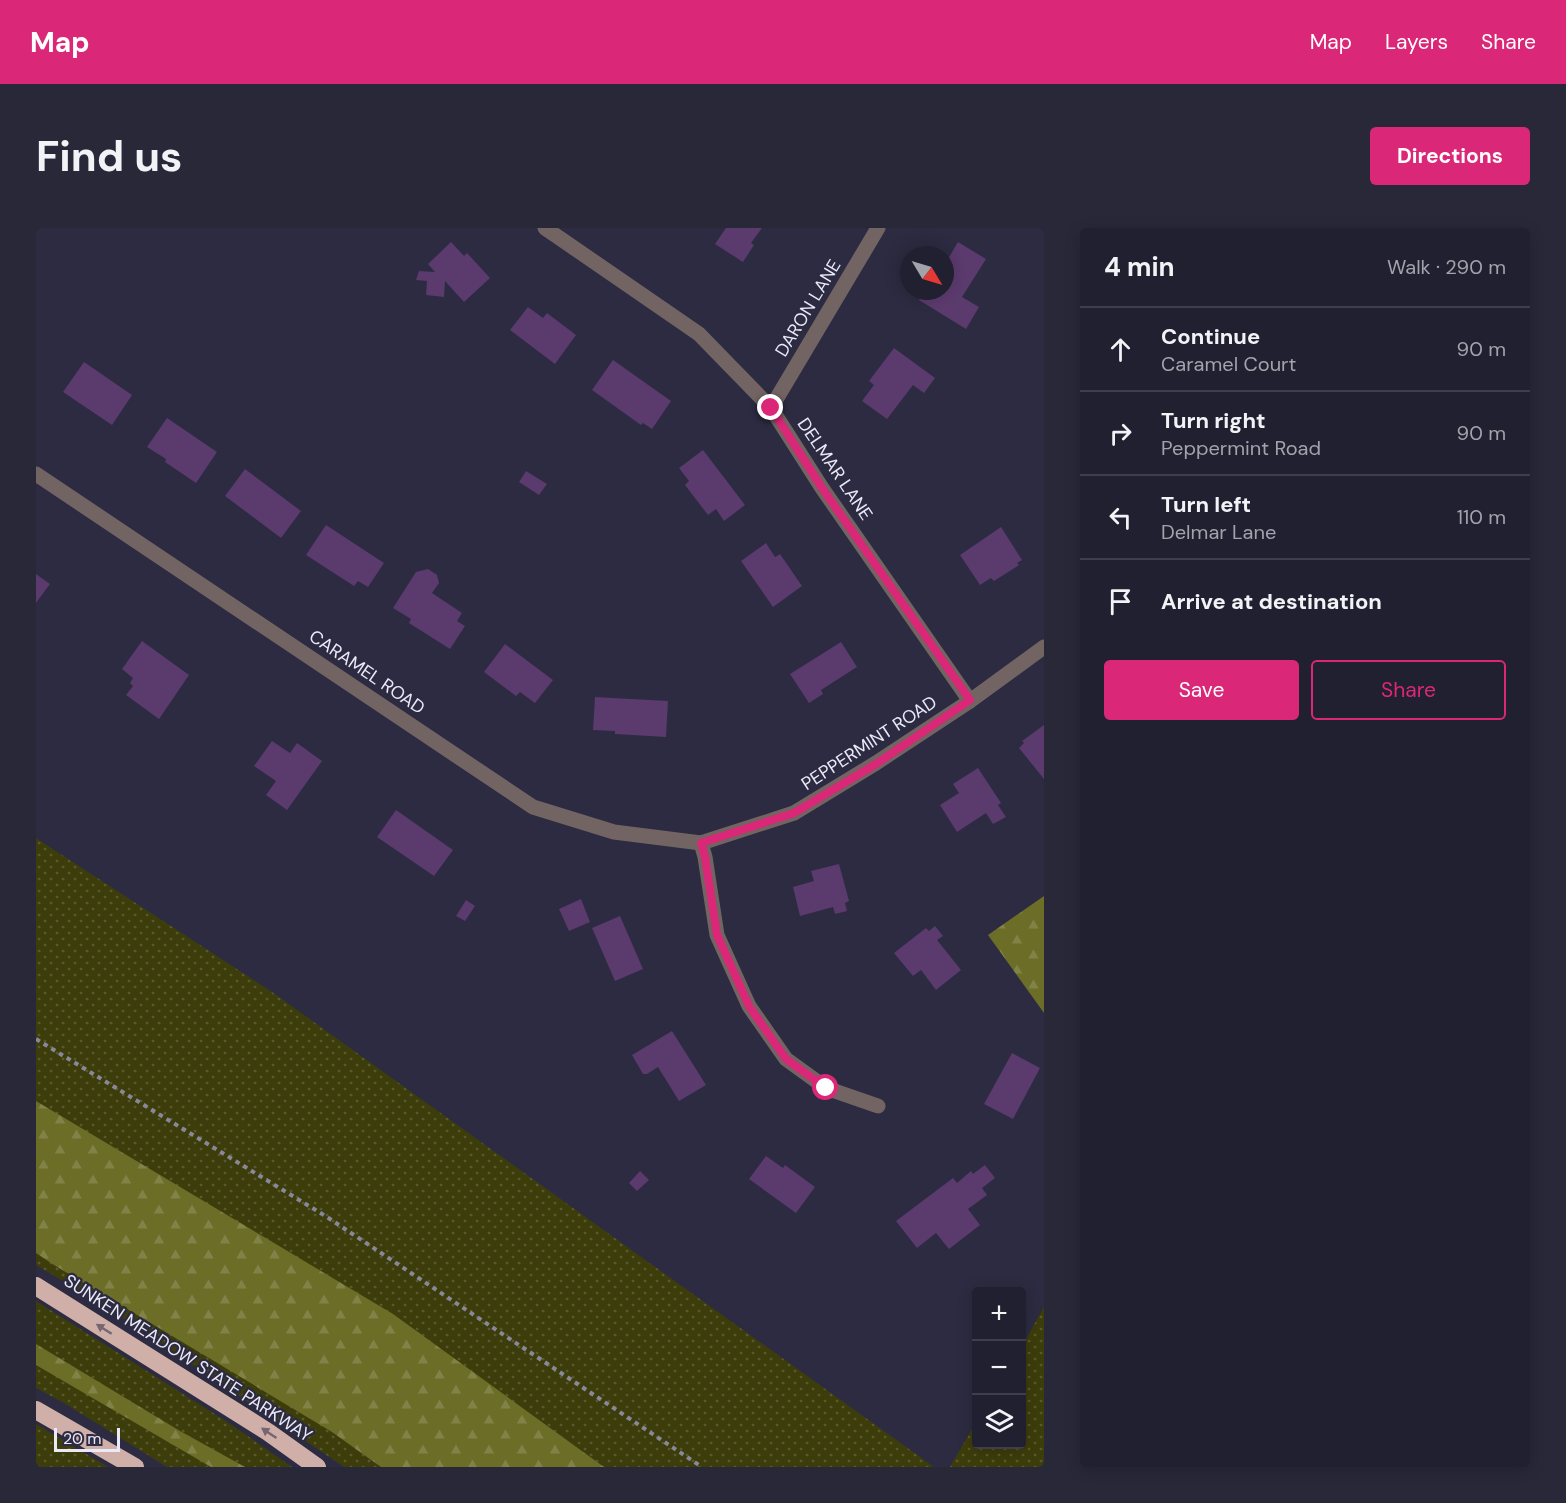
<!DOCTYPE html>
<meta charset="utf-8">
<style>
:root{--surface:#212031;--page:#292839;--text:#f1f3f6;--muted:#a2a3ab;--line:#3e3e4d;--accent:#db2777}
body{margin:0;font-family:"DM Sans",sans-serif;background:var(--page);color:var(--text)}
.controls{position:absolute;right:18px;bottom:18px;display:grid;overflow:hidden;border-radius:6px;box-shadow:0 3px 15px #0003}
.controls button{width:54px;height:54px;display:grid;place-items:center;padding:0;border:0;border-bottom:2px solid var(--line);background:var(--surface);color:var(--text);font:30px sans-serif}
.compass{position:absolute;left:864px;top:18px;width:54px;height:54px;border-radius:50%;background:var(--surface);box-shadow:0 3px 15px #0003;rotate:128deg}
.scale{position:absolute;left:18px;bottom:15px;width:66px;box-sizing:border-box;padding-left:6px;border:3px solid #e9e9f8;border-top:0;font-size:16px;line-height:21px;white-space:nowrap;color:#e9e9f8;-webkit-text-stroke:4px #2c2b41;paint-order:stroke}
.stop{position:absolute;width:18px;height:18px;margin:-14px;border:4px solid #db2777;border-radius:50%;background:#fff}
.stop.end{background:#db2777;border-color:#fff;box-shadow:0 2px 6px #0008}
.list{margin:0;padding:0;list-style:none}
h2{display:flex;justify-content:space-between;align-items:center;height:78px;margin:0;padding:0 24px;font-size:26px}
h2 small{font-size:20px;font-weight:400;color:var(--muted)}
.list li{display:grid;grid-template-columns:39px 1fr auto;gap:18px;align-items:center;box-sizing:border-box;height:84px;padding:0 24px;border-top:2px solid var(--line)}
.list b{display:block;font-size:22px;white-space:nowrap}
.list p{margin:0;font-size:20px;white-space:nowrap;color:var(--muted)}
.list em{font-size:20px;font-style:normal;color:var(--muted)}
.actions{display:flex;gap:12px;padding:18px 24px}
.actions a{flex:1;padding:14px 0;border:2px solid var(--accent);border-radius:6px;text-align:center;font-size:21px;color:var(--accent)}
.actions .main{background:var(--accent);color:#fff}
.icon{flex:none;width:33px;height:33px;fill:none;stroke:currentColor;stroke-width:2;stroke-linecap:round;stroke-linejoin:round}
.map{position:relative;flex:none;width:1008px;height:1239px;overflow:hidden;border-radius:6px}
header{display:flex;align-items:center;gap:36px;box-sizing:border-box;height:84px;padding:0 30px;background:var(--accent);color:#fff}
header strong{font-size:28px}
nav{display:flex;gap:33px;margin-inline-start:auto;font-size:21px}
.intro{display:flex;align-items:center;justify-content:space-between;box-sizing:border-box;height:144px;padding:0 36px}
h1{margin:0;font-size:42px}
.button{padding:15px 27px;border-radius:6px;background:var(--accent);color:#fff;font-size:21px;font-weight:700}
main{display:flex;gap:36px;padding:0 36px}
aside{flex:1;background:var(--surface);border-radius:6px;box-shadow:0 3px 15px #0003}
.map>svg:first-child{display:block}
</style>
<header>
<strong>Map</strong>
<nav><a>Map</a><a>Layers</a><a>Share</a></nav>
</header>
<div class="intro"><h1>Find us</h1><a class="button">Directions</a></div>
<main>
<div class="map">
<svg width="1008" height="1239" viewBox="0 0 1008 1239">
<defs>
<pattern id="grass-dots" width="8" height="8" patternUnits="userSpaceOnUse" patternTransform="scale(1.5)"><rect width="8" height="8" fill="#3d3d0b"/><path d="M2 2h.1M6 6h.1" fill="none" stroke="#59592f" stroke-width="1.8" stroke-linecap="round"/></pattern>
<pattern id="forest-firs" width="22" height="20" patternUnits="userSpaceOnUse" patternTransform="scale(1.5)"><rect width="22" height="20" fill="#6c6d27"/><path d="M5 1l3.5 6h-7zM16 11l3.5 6h-7z" fill="#818247"/></pattern>
</defs>
<rect width="100%" height="100%" fill="#2c2b41"/>
<!-- grass -->
<g fill="url(#grass-dots)">
<path d="M 0,610 L 236,764 L 898,1239 L 308,1239 L 64,1075 L 0,1037 Z"/>
<path d="M 0,1073 L 193,1195 L 256,1239 L 131,1239 L 28,1175 L 0,1160 Z"/>
<path d="M 1008,1079 L 1008,1239 L 914,1239 L 940,1194 L 940,1216 L 986,1216 L 986,1118 Z"/>
<path d="M 0,1196 L 72,1239 L 0,1239 Z"/>
</g>
<!-- forest -->
<g fill="url(#forest-firs)">
<path d="M 1008,668 L 1008,785 L 952,707 Z"/>
<path d="M 0,873 L 357,1086 L 568,1239 L 345,1239 L 296,1204 L 18,1037 L 0,1025 Z"/>
<path d="M 0,1116 L 144,1203 L 209,1239 L 175,1239 L 0,1137 Z"/>
</g>
<!-- building -->
<g fill="#5b3a6d">
<path d="M 690,0 L 726,0 L 715,15 L 718,17 L 707,34 L 679,16 Z"/>
<path d="M 415,14 L 428,28 L 431,25 L 454,50 L 428,74 L 409,53 L 408,69 L 390,67 L 391,53 L 380,52 L 383,43 L 399,44 L 392,36 Z"/>
<path d="M 922,14 L 950,31 L 926,69 L 943,79 L 930,101 L 883,72 L 888,63 L 909,63 L 909,29 L 912,31 Z"/>
<path d="M 492,79 L 507,90 L 511,85 L 540,107 L 519,136 L 474,102 Z"/>
<path d="M 858,120 L 899,150 L 888,165 L 877,157 L 851,191 L 826,173 L 838,157 L 833,153 Z"/>
<path d="M 577,132 L 635,173 L 616,201 L 607,195 L 605,197 L 556,162 Z"/>
<path d="M 48,134 L 96,167 L 76,197 L 27,164 Z"/>
<path d="M 131,190 L 181,224 L 160,255 L 129,234 L 130,231 L 111,219 Z"/>
<path d="M 667,222 L 709,277 L 688,293 L 680,281 L 672,287 L 649,257 L 653,253 L 643,240 Z"/>
<path d="M 209,241 L 265,283 L 245,310 L 189,268 Z"/>
<path d="M 490,243 L 511,256 L 503,267 L 483,254 Z"/>
<path d="M 290,297 L 348,335 L 332,359 L 322,353 L 318,358 L 270,327 Z"/>
<path d="M 965,299 L 986,332 L 981,335 L 983,337 L 958,353 L 955,350 L 944,357 L 924,327 Z"/>
<path d="M 730,315 L 739,329 L 744,326 L 766,358 L 737,379 L 705,333 Z"/>
<path d="M 392,341 L 401,347 L 403,355 L 396,365 L 426,385 L 421,393 L 429,398 L 414,421 L 373,395 L 375,391 L 357,380 L 380,344 Z"/>
<path d="M 0,346 L 14,356 L 0,375 Z"/>
<path d="M 106,413 L 153,447 L 123,491 L 90,467 L 97,458 L 94,455 L 97,450 L 86,441 Z"/>
<path d="M 805,414 L 821,439 L 785,462 L 787,466 L 773,475 L 754,446 Z"/>
<path d="M 469,416 L 517,452 L 499,475 L 484,464 L 480,468 L 448,444 Z"/>
<path d="M 559,469 L 632,473 L 630,509 L 579,506 L 579,503 L 557,502 Z"/>
<path d="M 1008,497 L 1008,551 L 983,520 L 988,515 L 986,513 Z"/>
<path d="M 236,513 L 254,525 L 261,515 L 286,533 L 251,582 L 230,567 L 240,553 L 218,538 Z"/>
<path d="M 942,540 L 965,575 L 962,577 L 970,589 L 957,596 L 950,585 L 921,604 L 904,577 L 923,565 L 917,556 Z"/>
<path d="M 360,582 L 417,622 L 398,648 L 341,609 Z"/>
<path d="M 803,636 L 813,673 L 809,675 L 811,683 L 799,686 L 797,679 L 764,688 L 757,659 L 778,653 L 775,643 Z"/>
<path d="M 545,671 L 554,694 L 533,703 L 523,681 Z"/>
<path d="M 430,672 L 439,678 L 429,693 L 420,688 Z"/>
<path d="M 584,688 L 607,741 L 579,753 L 556,700 Z"/>
<path d="M 899,698 L 907,708 L 901,712 L 925,742 L 900,762 L 885,742 L 877,748 L 858,725 L 890,700 L 893,703 Z"/>
<path d="M 636,803 L 670,857 L 643,873 L 622,839 L 611,846 L 607,846 L 596,827 Z"/>
<path d="M 976,825 L 1004,840 L 977,891 L 948,876 Z"/>
<path d="M 730,928 L 747,940 L 749,937 L 779,959 L 760,985 L 713,951 Z"/>
<path d="M 949,937 L 959,950 L 946,960 L 951,967 L 932,981 L 944,997 L 913,1021 L 900,1005 L 881,1020 L 860,993 L 917,950 L 921,955 L 935,943 L 937,946 Z"/>
<path d="M 604,943 L 613,952 L 601,963 L 593,955 Z"/>
</g>
<g fill="none" stroke-linecap="round" stroke-linejoin="round">
<!-- path -->
<path stroke="#89889b" stroke-width="4" stroke-dasharray="4.5 4.5" stroke-linecap="butt" d="M 0,811 L 291,989 L 666,1239"/>
<!-- minor -->
<g stroke="#726462" stroke-width="15">
<path d="M 509,0 L 663,106 L 735,180 L 786,260 L 934,473"/>
<path d="M 735,180 L 842,0"/>
<path d="M 0,246 L 497,579 L 578,604 L 665,615 L 758,585 L 840,535 L 934,473 L 1008,419"/>
<path d="M 665,615 L 669,629 L 681,707 L 713,778 L 750,831 L 790,860 L 842,878"/>
</g>
<!-- motorway -->
<g stroke="#cfafa8" stroke-width="18">
<path d="M 0,1058 L 232,1204 L 281,1239"/>
<path d="M 0,1182 L 99,1239"/>
</g>
</g>
<!-- one-way arrows -->
<defs><path id="oneway-solid" d="M-6-.8H1V-3.2L6.5 0L1 3.2V.8H-6Z" transform="scale(1.5)"/></defs>
<g fill="#75666f">
<use href="#oneway-solid" transform="translate(68 1101) rotate(-148)"/>
<use href="#oneway-solid" transform="translate(233 1205) rotate(-146)"/>
</g>
<g fill="none" stroke-linecap="round" stroke-linejoin="round">
<!-- route -->
<path stroke="#db2777" stroke-width="8" d="M 735,180 L 786,260 L 934,472 L 840,536 L 758,585 L 665,615 L 669,629 L 681,707 L 713,778 L 750,831 L 790,860"/>
</g>
<g text-anchor="middle" dominant-baseline="central" stroke-width="4.5" stroke-linejoin="round" paint-order="stroke">
<!-- street labels -->
<g font-size="18" fill="#e9e9f8" stroke="#2c2b41">
<text transform="translate(772 80) rotate(-59)">DARON LANE</text>
<text transform="translate(799 241) rotate(56)">DELMAR LANE</text>
<text transform="translate(331 444) rotate(34)">CARAMEL ROAD</text>
<text transform="translate(833 515) rotate(-33)">PEPPERMINT ROAD</text>
<text transform="translate(152 1130) rotate(33)">SUNKEN MEADOW STATE PARKWAY</text>
</g>
</g>
</svg>
<div class="controls">
<button>+</button>
<button>−</button>
<button><svg class="icon" aria-label="layers" viewBox="0 0 24 24"><path d="M12 4l9 5-9 5-9-5zM3 14l9 5 9-5"/></svg></button>
</div>
<svg class="compass" viewBox="-18 -18 36 36"><path d="M0-13l5 13h-10z" fill="#e53935"/><path d="M0 13l5-13h-10z" fill="#a2a3ab"/></svg>
<div class="scale">20 m</div>
<div class="stop" style="left:790px;top:860px"></div>
<div class="stop end" style="left:735px;top:180px"></div>
</div>
<aside>
<h2>4 min<small>Walk · 290 m</small></h2>
<ul class="list">
<li><svg class="icon" aria-label="ahead" viewBox="0 0 24 24"><path d="M12 20V5M6 11l6-6 6 6"/></svg><div><b>Continue</b><p>Caramel Court</p></div><em>90 m</em></li>
<li><svg class="icon" aria-label="right" viewBox="0 0 24 24"><path d="M7 20v-9h11M14 6l5 5-5 5"/></svg><div><b>Turn right</b><p>Peppermint Road</p></div><em>90 m</em></li>
<li><svg class="icon" aria-label="left" viewBox="0 0 24 24"><path d="M17 20v-9H6M10 6l-5 5 5 5"/></svg><div><b>Turn left</b><p>Delmar Lane</p></div><em>110 m</em></li>
<li><svg class="icon" aria-label="arrive" viewBox="0 0 24 24"><path d="M6 21V4h12l-3 4 3 4H6"/></svg><div><b>Arrive at destination</b></div></li>
</ul>
<div class="actions"><a class="main">Save</a><a>Share</a></div>
</aside>
</main>
